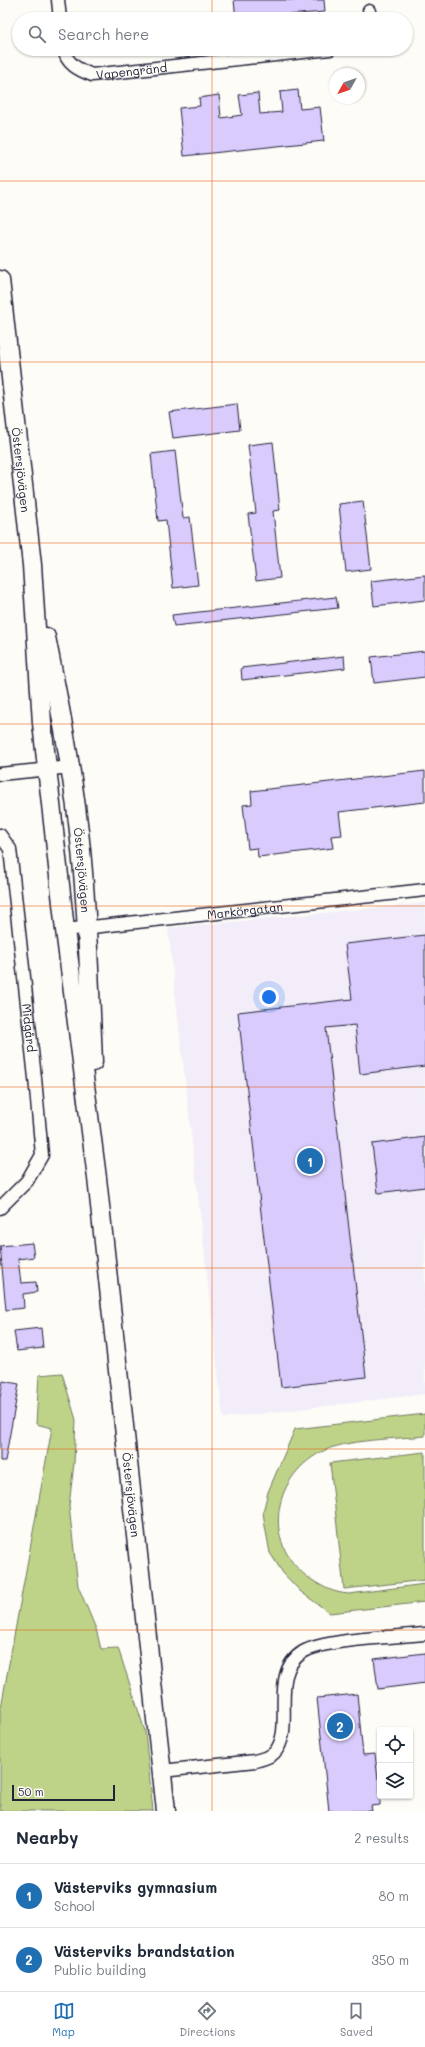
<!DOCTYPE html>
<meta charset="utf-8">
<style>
:root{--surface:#fff;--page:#f2f2f3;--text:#1f2937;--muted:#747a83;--line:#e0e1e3;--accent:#1f6fb2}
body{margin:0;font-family:Mali,sans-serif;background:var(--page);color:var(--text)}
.controls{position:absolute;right:12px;bottom:12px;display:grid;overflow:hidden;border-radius:4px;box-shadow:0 1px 3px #0004}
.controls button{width:36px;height:36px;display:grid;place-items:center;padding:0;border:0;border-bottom:1px solid var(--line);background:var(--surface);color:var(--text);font:20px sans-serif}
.compass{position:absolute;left:329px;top:68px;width:36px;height:36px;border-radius:50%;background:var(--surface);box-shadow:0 1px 3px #0004;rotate:230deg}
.scale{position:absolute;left:12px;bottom:10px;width:103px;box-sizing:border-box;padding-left:4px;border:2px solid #22223b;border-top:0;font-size:11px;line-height:14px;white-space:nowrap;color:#22223b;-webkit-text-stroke:3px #fdfcf7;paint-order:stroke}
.you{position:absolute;left:269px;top:997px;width:14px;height:14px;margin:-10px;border:3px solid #fff;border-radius:50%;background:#1a73e8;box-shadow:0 0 0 6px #1a73e833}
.badge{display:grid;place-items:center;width:26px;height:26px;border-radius:50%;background:var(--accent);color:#fff;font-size:13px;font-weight:700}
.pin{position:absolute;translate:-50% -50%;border:2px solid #fff;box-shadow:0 1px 4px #0006}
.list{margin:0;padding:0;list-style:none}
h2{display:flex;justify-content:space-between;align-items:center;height:52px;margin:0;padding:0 16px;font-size:17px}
h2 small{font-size:13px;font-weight:400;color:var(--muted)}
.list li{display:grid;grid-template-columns:26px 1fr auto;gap:12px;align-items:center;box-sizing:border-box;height:64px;padding:0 16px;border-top:1px solid var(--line)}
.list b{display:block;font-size:15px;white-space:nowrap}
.list p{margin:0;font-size:13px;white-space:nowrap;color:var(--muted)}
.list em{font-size:13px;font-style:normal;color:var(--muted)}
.icon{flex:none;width:22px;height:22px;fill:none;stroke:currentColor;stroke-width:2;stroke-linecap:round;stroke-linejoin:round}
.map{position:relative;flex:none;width:425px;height:1811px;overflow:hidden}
.search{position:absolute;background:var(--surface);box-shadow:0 1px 3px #0004;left:12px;right:12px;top:12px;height:44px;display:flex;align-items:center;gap:10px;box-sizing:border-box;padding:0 14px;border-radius:22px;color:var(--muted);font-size:15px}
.sheet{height:180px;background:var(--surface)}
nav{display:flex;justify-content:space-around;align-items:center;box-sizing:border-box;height:56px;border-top:1px solid var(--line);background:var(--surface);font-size:11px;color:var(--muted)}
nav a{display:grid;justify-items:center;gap:2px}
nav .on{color:var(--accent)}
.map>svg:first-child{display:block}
</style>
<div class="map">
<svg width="425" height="1811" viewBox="0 0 425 1811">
<rect width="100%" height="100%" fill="#fdfcf7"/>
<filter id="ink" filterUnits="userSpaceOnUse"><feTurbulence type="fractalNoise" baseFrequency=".025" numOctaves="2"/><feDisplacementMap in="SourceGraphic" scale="8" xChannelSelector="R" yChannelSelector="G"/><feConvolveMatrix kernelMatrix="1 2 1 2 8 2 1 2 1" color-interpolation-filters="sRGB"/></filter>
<g filter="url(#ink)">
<!-- built -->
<path fill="#f2edf9" d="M 425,903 L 425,1394 L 223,1418 L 168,928 Z"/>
<!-- green -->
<g fill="#bfd388" stroke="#707a62">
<path d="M 62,1373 L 76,1420 L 74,1463 L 69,1506 L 78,1586 L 96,1629 L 101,1649 L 118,1648 L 145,1731 L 153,1811 L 0,1811 L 0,1713 L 52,1428 L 36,1424 L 39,1375 Z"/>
<path d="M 425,1414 L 425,1436 C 396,1439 346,1439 321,1452 C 270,1479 262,1548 312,1580 C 324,1588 335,1593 349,1594 L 425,1584 L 425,1602 L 330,1613 L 301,1592 L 283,1573 L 270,1553 L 265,1526 L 263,1512 L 268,1492 L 295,1429 Z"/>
<path d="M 425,1452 L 425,1580 L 344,1589 L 330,1463 Z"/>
</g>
<!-- building -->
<g fill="#dacbfd" stroke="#22223b">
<path d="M 234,0 L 324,0 L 325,12 L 236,19 Z"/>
<path d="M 298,90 L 300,109 L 320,107 L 324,141 L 184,156 L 179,108 L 200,106 L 199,98 L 219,95 L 221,118 L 242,115 L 239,95 L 258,93 L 260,114 L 282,112 L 280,92 Z"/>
<path d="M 237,404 L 240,430 L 173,438 L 169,412 Z"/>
<path d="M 273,442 L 280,510 L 273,511 L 280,578 L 256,581 L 248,514 L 256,513 L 248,445 Z"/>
<path d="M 175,451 L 183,518 L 190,517 L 198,585 L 173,588 L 166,520 L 158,521 L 151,454 Z"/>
<path d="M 363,501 L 371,569 L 346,572 L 339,504 Z"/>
<path d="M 425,575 L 425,600 L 374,606 L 371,581 Z"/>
<path d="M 336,597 L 338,608 L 174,626 L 172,615 Z"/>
<path d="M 425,651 L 425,677 L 374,683 L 371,657 Z"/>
<path d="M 344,656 L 345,668 L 242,680 L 241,668 Z"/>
<path d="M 425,771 L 425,802 L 339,812 L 342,835 L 331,836 L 333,848 L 258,857 L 257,848 L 248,849 L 243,805 L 252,804 L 251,791 Z"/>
<path d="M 425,935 L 425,1066 L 360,1074 L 355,1025 L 326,1028 L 366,1377 L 281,1387 L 238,1012 L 352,999 L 345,944 Z"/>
<path d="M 425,1137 L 425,1187 L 378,1193 L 372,1144 Z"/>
<path d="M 32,1243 L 34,1257 L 18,1259 L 21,1283 L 36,1282 L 37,1292 L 23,1294 L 24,1308 L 6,1310 L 0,1246 Z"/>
<path d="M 41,1328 L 43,1348 L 17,1351 L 14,1331 Z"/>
<path d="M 3,1381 L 19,1384 L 5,1461 L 0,1461 L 0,1398 Z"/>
<path d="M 425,1653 L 425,1683 L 378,1689 L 374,1659 Z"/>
<path d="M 357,1694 L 363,1755 L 375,1754 L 378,1779 L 380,1778 L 380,1805 L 371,1806 L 372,1811 L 329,1811 L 317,1698 Z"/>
</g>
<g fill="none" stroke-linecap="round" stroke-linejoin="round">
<defs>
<g id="street">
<path d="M 58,0 L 60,19"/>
<path d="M 369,11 L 370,19"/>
<path id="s1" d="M 64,49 C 66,64 79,70 92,75 L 330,49"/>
<path d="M 0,774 L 71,767"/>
<path id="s2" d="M 0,835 L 10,849 L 35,1078 L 42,1155 L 27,1181 L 0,1208"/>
<path id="s3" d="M 65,930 L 425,890"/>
<path d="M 162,1771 L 255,1761 C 261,1759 269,1758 274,1753 C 297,1729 267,1674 303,1652 C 324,1639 396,1637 425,1634"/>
</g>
<g id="secondary">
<path id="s4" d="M 0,280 L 32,565 L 42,723 L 65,930 L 97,1178 L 166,1811"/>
<path id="s5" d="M 46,637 C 60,707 74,778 81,850 C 88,920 90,991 93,1062"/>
</g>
</defs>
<!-- street casing -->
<use href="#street" stroke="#22223b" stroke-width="15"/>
<!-- secondary casing -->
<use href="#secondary" stroke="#22223b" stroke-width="21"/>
<!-- street -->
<use href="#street" stroke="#fdfcf7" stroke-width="12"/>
<!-- secondary -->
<use href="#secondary" stroke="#fdfcf7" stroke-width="18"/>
</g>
</g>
<!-- grid -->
<path fill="none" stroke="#e8590c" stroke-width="1" stroke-opacity="0.55" d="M 212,0 L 212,19M 212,49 L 212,1811M 0,181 L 425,181M 0,362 L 425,362M 0,543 L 425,543M 0,724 L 425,724M 0,906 L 425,906M 0,1087 L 425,1087M 0,1268 L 425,1268M 0,1449 L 425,1449M 0,1630 L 425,1630"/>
<g text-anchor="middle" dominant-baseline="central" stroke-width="3" stroke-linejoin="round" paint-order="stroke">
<!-- street labels -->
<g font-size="12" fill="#22223b" stroke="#fdfcf7">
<text stroke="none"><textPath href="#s1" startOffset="80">Vapengränd</textPath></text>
<text stroke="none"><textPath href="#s4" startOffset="191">Östersjövägen</textPath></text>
<text stroke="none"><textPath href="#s5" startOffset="236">Östersjövägen</textPath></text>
<text stroke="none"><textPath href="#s3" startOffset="181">Markörgatan</textPath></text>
<text stroke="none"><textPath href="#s2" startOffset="197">Midgård</textPath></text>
<text stroke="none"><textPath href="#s4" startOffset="1222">Östersjövägen</textPath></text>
</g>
</g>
</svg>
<div class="controls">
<button><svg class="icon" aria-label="locate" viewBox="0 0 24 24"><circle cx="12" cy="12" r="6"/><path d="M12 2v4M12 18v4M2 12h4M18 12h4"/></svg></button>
<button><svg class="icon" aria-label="layers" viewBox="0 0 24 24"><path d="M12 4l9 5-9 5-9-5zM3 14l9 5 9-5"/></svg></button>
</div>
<svg class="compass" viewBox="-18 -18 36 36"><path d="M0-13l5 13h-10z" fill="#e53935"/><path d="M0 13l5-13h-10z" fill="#747a83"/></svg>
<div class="scale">50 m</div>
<div class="you"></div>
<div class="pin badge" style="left:310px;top:1161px">1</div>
<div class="pin badge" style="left:340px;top:1726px">2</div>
<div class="search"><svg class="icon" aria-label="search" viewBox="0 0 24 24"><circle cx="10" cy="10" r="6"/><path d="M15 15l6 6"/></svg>Search here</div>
</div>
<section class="sheet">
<h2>Nearby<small>2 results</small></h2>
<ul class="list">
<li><span class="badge">1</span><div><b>Västerviks gymnasium</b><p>School</p></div><em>80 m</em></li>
<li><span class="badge">2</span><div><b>Västerviks brandstation</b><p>Public building</p></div><em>350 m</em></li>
</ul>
</section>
<nav>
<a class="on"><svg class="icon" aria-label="map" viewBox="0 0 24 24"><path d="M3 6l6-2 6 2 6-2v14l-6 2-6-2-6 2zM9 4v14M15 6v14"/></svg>Map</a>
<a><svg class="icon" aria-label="directions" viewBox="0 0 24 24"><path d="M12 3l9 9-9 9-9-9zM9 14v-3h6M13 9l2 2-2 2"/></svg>Directions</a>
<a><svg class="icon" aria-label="saved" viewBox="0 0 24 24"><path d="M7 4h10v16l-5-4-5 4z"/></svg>Saved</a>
</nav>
